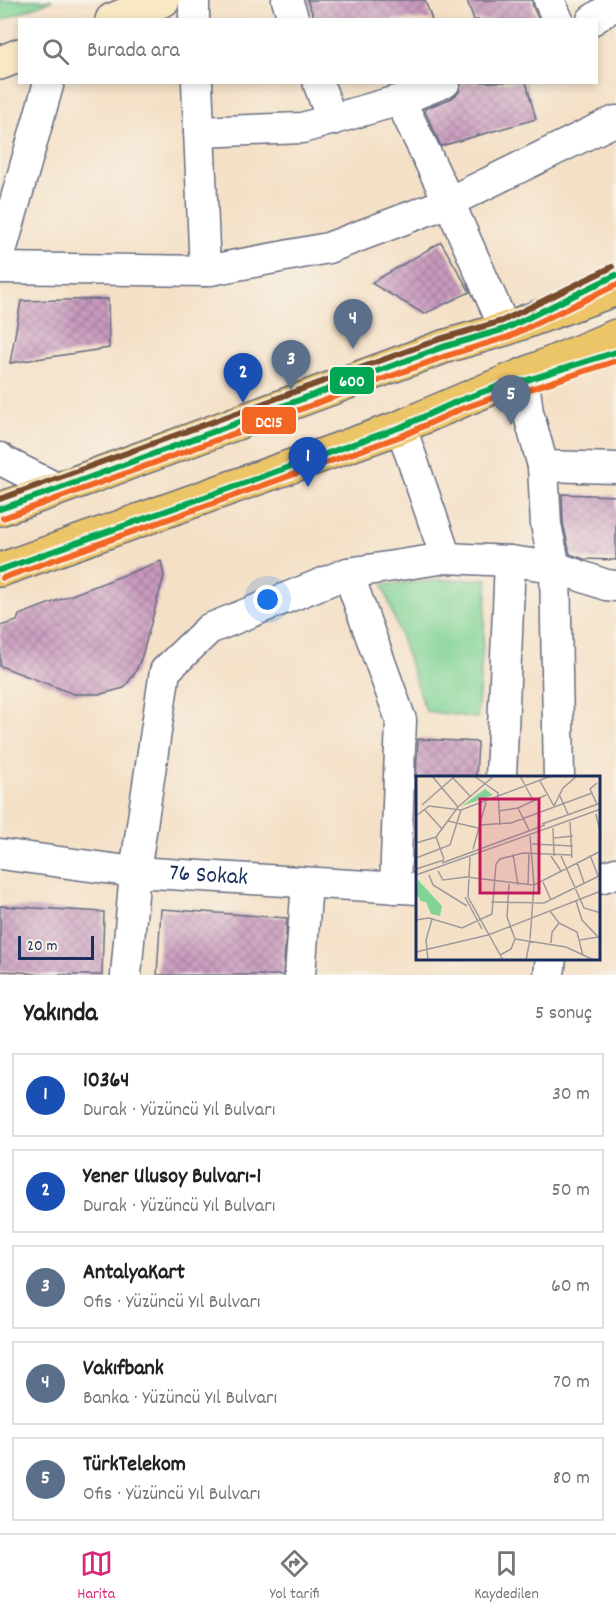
<!DOCTYPE html>
<html lang="tr">
<meta charset="utf-8">
<style>
:root{--surface:#fff;--page:#f6f6f6;--text:#222;--muted:#767676;--line:#e0e0e0;--accent:#db2777}
body{margin:0;font-family:Dekko,sans-serif;background:var(--page);color:var(--text)}
.scale{position:absolute;left:18px;bottom:15px;width:76px;box-sizing:border-box;padding-left:6px;border:3px solid #1b2f5e;border-top:0;font-size:16px;line-height:21px;white-space:nowrap;color:#1b2f5e;-webkit-text-stroke:4px #f7f3e8;paint-order:stroke}
.you{position:absolute;left:268px;top:600px;width:21px;height:21px;margin:-15px;border:4px solid #fff;border-radius:50%;background:#1a73e8;box-shadow:0 0 0 9px #1a73e833}
.badge{display:grid;place-items:center;width:39px;height:39px;border-radius:50%;background:var(--accent);color:#fff;font-size:20px;font-weight:700}
.pin{position:absolute;translate:-50% -50px;filter:drop-shadow(0 2px 3px #0008)}
.pin::after{content:'';position:absolute;top:32px;width:21px;height:18px;background:inherit;clip-path:polygon(0 0,100% 0,50% 100%)}
.list{margin:0;padding:0;list-style:none}
h2{display:flex;justify-content:space-between;align-items:center;height:78px;margin:0;padding:0 24px;font-size:26px}
h2 small{font-size:20px;font-weight:400;color:var(--muted)}
.list li{display:grid;grid-template-columns:39px 1fr auto;gap:18px;align-items:center;box-sizing:border-box;height:84px;margin:0 12px 12px;padding:0 12px;border:2px solid var(--line);border-radius:0px}
.list b{display:block;font-size:22px;white-space:nowrap}
.list p{margin:0;font-size:20px;white-space:nowrap;color:var(--muted)}
.list em{font-size:20px;font-style:normal;color:var(--muted)}
.icon{flex:none;width:33px;height:33px;fill:none;stroke:currentColor;stroke-width:2;stroke-linecap:round;stroke-linejoin:round}
.map{position:relative;flex:none;width:616px;height:975px;overflow:hidden}
.search{position:absolute;background:var(--surface);box-shadow:0 3px 9px #0003;left:18px;right:18px;top:18px;height:66px;display:flex;align-items:center;gap:15px;box-sizing:border-box;padding:0 21px;border-radius:0px;color:var(--muted);font-size:22px}
.sheet{height:558px;background:var(--surface)}
nav{display:flex;justify-content:space-around;align-items:center;box-sizing:border-box;height:84px;border-top:2px solid var(--line);background:var(--surface);font-size:16px;color:var(--muted)}
nav a{display:grid;justify-items:center;gap:3px}
nav .on{color:var(--accent)}
.map>svg:first-child{display:block}
</style>
<div class="map">
<svg width="616" height="975" viewBox="0 0 616 975">
<defs>
<pattern id="building-cross-hatch" width="8" height="8" patternUnits="userSpaceOnUse" patternTransform="scale(1.5)"><rect width="8" height="8" fill="#c99abd"/><path d="M0 0l8 8M0 8l8-8" fill="none" stroke="#a27e9d"/></pattern>
</defs>
<rect width="100%" height="100%" fill="#f7f3e8"/>
<filter id="ink" filterUnits="userSpaceOnUse"><feTurbulence type="fractalNoise" baseFrequency=".0167" numOctaves="2"/><feDisplacementMap in="SourceGraphic" scale="12" xChannelSelector="R" yChannelSelector="G"/><feConvolveMatrix kernelMatrix="1 2 1 2 8 2 1 2 1" color-interpolation-filters="sRGB"/></filter>
<filter id="wash" filterUnits="userSpaceOnUse"><feTurbulence type="fractalNoise" baseFrequency=".008" numOctaves="4" result="noise"/><feDisplacementMap in="SourceGraphic" scale="24" xChannelSelector="R" yChannelSelector="G"/><feGaussianBlur stdDeviation="1.35" result="paint"/><feColorMatrix in="noise" values="0 0 0 0 0 0 0 0 0 0 0 0 0 0 0 0 0 1.4 0 .05"/><feComposite in="paint" operator="in"/></filter>
<g filter="url(#wash)">
<rect width="100%" height="100%" fill="#f4e0c6"/>
<!-- green -->
<g fill="#82d496" stroke="#4e827a" stroke-width="1.5">
<path d="M 0,0 L 52,0 L 0,21 Z"/>
<path d="M 488,579 L 477,718 L 426,711 L 383,585 L 440,580 Z"/>
</g>
<g id="blocks">
<!-- building -->
<g fill="url(#building-cross-hatch)">
<path d="M 307,0 L 425,0 L 432,20 L 315,20 Z"/>
<path d="M 467,0 L 532,0 L 533,7 L 539,20 L 474,20 Z"/>
<path d="M 462,82 L 526,82 L 536,119 L 441,146 L 424,109 L 452,98 L 459,92 Z"/>
<path d="M 441,242 L 470,292 L 424,314 L 371,283 Z"/>
<path d="M 108,299 L 109,348 L 10,363 L 21,301 Z"/>
<path d="M 562,494 L 616,496 L 616,560 L 584,559 L 570,554 L 563,523 Z"/>
<path d="M 161,561 L 164,576 L 142,656 L 135,673 L 124,688 L 101,694 L 74,694 L 0,666 L 0,626 L 17,621 L 19,615 Z"/>
<path d="M 418,739 L 478,742 L 476,777 L 416,777 Z"/>
<path d="M 0,906 L 104,912 L 102,975 L 40,975 L 22,972 L 0,971 Z"/>
<path d="M 161,909 L 287,918 L 283,975 L 157,975 Z"/>
</g>
</g>
</g>
<g filter="url(#ink)">
<use href="#blocks" fill-opacity="0" stroke="#676d82" stroke-width="1.5"/>
<g fill="none" stroke-linecap="round" stroke-linejoin="round">
<defs>
<g id="street">
<path d="M 194,0 L 194,20"/>
<path d="M 287,0 L 294,20"/>
<path d="M 549,0 L 558,20"/>
<path d="M 592,20 L 616,4"/>
<path d="M 197,82 L 205,271"/>
<path d="M 318,82 L 332,120"/>
<path d="M 400,100 L 449,202 L 505,329"/>
<path d="M 199,132 L 302,128 L 400,100 L 445,82"/>
<path d="M 0,255 L 49,82"/>
<path d="M 0,268 L 205,271 L 328,248 L 449,202 L 606,125 L 616,121"/>
<path d="M 524,381 L 528,412 L 543,466 L 546,525 L 555,567 L 559,777"/>
<path d="M 401,427 L 446,558"/>
<path d="M 0,458 L 3,461 L 58,489"/>
<path d="M 543,466 L 616,468"/>
<path d="M 348,573 L 401,720 L 395,888"/>
<path d="M 501,777 L 510,561"/>
<path id="s1" d="M 0,854 L 135,872 L 418,889"/>
<path d="M 600,878 L 616,873"/>
<path d="M 126,975 L 135,872 L 165,671 L 209,629 L 348,573 L 446,558 L 510,561 L 555,567 L 606,585 L 616,586"/>
<path d="M 300,975 L 307,883"/>
<path d="M 549,975 L 551,958"/>
</g>
<g id="secondary">
<path d="M 112,20 L 163,0"/>
<path d="M 0,63 L 20,55"/>
</g>
<g id="primary">
<path d="M 0,509 L 58,489 L 443,347 L 505,329 L 616,289"/>
<path d="M 0,570 L 401,427 C 472,395 544,367 616,336"/>
</g>
</defs>
<!-- street casing -->
<use href="#street" stroke="#676d82" stroke-width="33"/>
<!-- secondary casing -->
<use href="#secondary" stroke="#676d82" stroke-width="36"/>
<!-- primary casing -->
<use href="#primary" stroke="#676d82" stroke-width="36"/>
<!-- street -->
<use href="#street" stroke="#fff" stroke-width="30"/>
<!-- secondary -->
<use href="#secondary" stroke="#f8e8c3" stroke-width="33"/>
<!-- primary -->
<use href="#primary" stroke="#edc569" stroke-width="33"/>
<defs>
<g id="bus-1">
<path d="M 0,509 L 58,489 L 443,347 L 505,329 L 616,275"/>
<path d="M 0,570 L 401,427 L 458,401 L 499,386 L 524,381 L 616,352"/>
</g>
<g id="bus-2">
<path d="M 3,518 L 61,497 L 446,356 L 508,337 L 616,285"/>
<path d="M 3,578 L 404,435 L 461,409 L 501,395 L 527,390 L 616,361"/>
</g>
<path id="bus-3" d="M 0,499 L 440,339 L 502,321 L 612,267"/>
</defs>
<!-- bus-1 casing -->
<use href="#bus-1" stroke="#f7f3e8" stroke-width="10"/>
<!-- bus-2 casing -->
<use href="#bus-2" stroke="#f7f3e8" stroke-width="10"/>
<!-- bus-3 casing -->
<use href="#bus-3" stroke="#f7f3e8" stroke-width="10"/>
<!-- bus-1 -->
<use href="#bus-1" stroke="#00a651" stroke-width="6"/>
<!-- bus-2 -->
<use href="#bus-2" stroke="#f26522" stroke-width="6"/>
<!-- bus-3 -->
<use href="#bus-3" stroke="#7a4b2a" stroke-width="6"/>
</g>
</g>
<g text-anchor="middle" dominant-baseline="central" stroke-width="5" stroke-linejoin="round" paint-order="stroke">
<!-- street labels -->
<g font-size="24" fill="#1b2f5e" stroke="#f7f3e8">
<text stroke="none"><textPath href="#s1" startOffset="210">76 Sokak</textPath></text>
</g>
</g>
<!-- overview -->
<g transform="translate(416 776)">
<rect width="184" height="184" fill="#f4e0c6"/>
<path d="M 69,13 L 77,19 L 46,30 ZM 2,104 L 26,130 L 24,140 L 15,138 L 10,126 L 5,125 L 0,117 Z" fill="#82d496"/>
<path fill="none" stroke="#9d999c" stroke-width="1.5" d="M 16,0 L 42,31M 58,0 L 82,17 L 84,49M 104,0 L 118,26M 37,2 L 54,20M 124,5 L 138,30 L 147,12 L 161,0M 143,18 L 152,38M 181,28 L 174,13 L 181,7M 6,29 L 39,0M 102,32 L 113,54M 8,33 L 26,53M 83,35 L 102,32 L 130,19M 180,38 L 185,60M 0,40 L 13,30 L 45,34 L 135,0M 32,45 L 62,52M 154,46 L 156,82M 126,48 L 185,27M 63,49 L 95,47 L 176,17M 137,52 L 138,80M 20,61 L 28,83M 138,62 L 157,60M 0,67 L 20,61 L 42,31 L 78,0M 116,68 L 157,70M 57,73 L 70,26M 97,78 L 102,109M 174,79 L 182,100M 135,80 L 145,95M 145,80 L 168,132 L 185,137M 54,81 L 52,121 L 87,184M 0,82 L 34,69 L 45,34M 161,86 L 168,107M 26,87 L 129,49M 0,93 L 28,84M 22,95 L 27,104 L 50,101 L 118,109 L 185,75M 0,99 L 185,33M 13,99 L 17,109 L 51,130M 127,106 L 135,124M 93,108 L 91,141 L 99,163M 112,109 L 113,77M 49,121 L 66,153M 160,125 L 166,144 L 185,164M 75,126 L 128,127 L 185,99M 134,135 L 143,147 L 161,156 L 167,180M 0,144 L 13,142 L 46,152 L 76,138 L 80,88 L 84,83 L 107,77 L 156,79M 99,163 L 150,171 L 178,184M 114,163 L 118,109 L 114,60M 164,164 L 182,161M 135,167 L 136,156 L 143,147M 0,176 L 72,159 L 185,115M 84,179 L 95,173 L 99,163M 12,184 L 10,164 L 16,143M 110,184 L 114,164"/>
<path fill="#c2185b" fill-opacity="0.15" stroke="#c2185b" stroke-width="3" d="M 64,23 L 123,23 L 123,117 L 64,117 Z"/>
<rect width="184" height="184" fill="none" stroke="#1b2f5e" stroke-width="3"/>
</g>
<g stroke="#f7f3e8" stroke-width="2">
<rect x="329" y="366" width="46" height="29" rx="6" fill="#00a651"/>
<rect x="241" y="406" width="56" height="29" rx="6" fill="#f26522"/>
</g>
<g font-size="16" text-anchor="middle" font-weight="bold" fill="#fff">
<text x="352" y="386">600</text>
<text x="269" y="427">DC15</text>
</g>
</svg>
<div class="scale">20 m</div>
<div class="you"></div>
<div class="pin badge" style="left:308px;top:487px;background:#1a4fb4">1</div>
<div class="pin badge" style="left:243px;top:403px;background:#1a4fb4">2</div>
<div class="pin badge" style="left:291px;top:390px;background:#5c6f8a">3</div>
<div class="pin badge" style="left:353px;top:349px;background:#5c6f8a">4</div>
<div class="pin badge" style="left:511px;top:425px;background:#5c6f8a">5</div>
<div class="search"><svg class="icon" aria-label="search" viewBox="0 0 24 24"><circle cx="10" cy="10" r="6"/><path d="M15 15l6 6"/></svg>Burada ara</div>
</div>
<section class="sheet">
<h2>Yakında<small>5 sonuç</small></h2>
<ul class="list">
<li><span class="badge" style="background:#1a4fb4">1</span><div><b>10364</b><p>Durak · Yüzüncü Yıl Bulvarı</p></div><em>30 m</em></li>
<li><span class="badge" style="background:#1a4fb4">2</span><div><b>Yener Ulusoy Bulvarı-1</b><p>Durak · Yüzüncü Yıl Bulvarı</p></div><em>50 m</em></li>
<li><span class="badge" style="background:#5c6f8a">3</span><div><b>AntalyaKart</b><p>Ofis · Yüzüncü Yıl Bulvarı</p></div><em>60 m</em></li>
<li><span class="badge" style="background:#5c6f8a">4</span><div><b>Vakıfbank</b><p>Banka · Yüzüncü Yıl Bulvarı</p></div><em>70 m</em></li>
<li><span class="badge" style="background:#5c6f8a">5</span><div><b>TürkTelekom</b><p>Ofis · Yüzüncü Yıl Bulvarı</p></div><em>80 m</em></li>
</ul>
</section>
<nav>
<a class="on"><svg class="icon" aria-label="map" viewBox="0 0 24 24"><path d="M3 6l6-2 6 2 6-2v14l-6 2-6-2-6 2zM9 4v14M15 6v14"/></svg>Harita</a>
<a><svg class="icon" aria-label="directions" viewBox="0 0 24 24"><path d="M12 3l9 9-9 9-9-9zM9 14v-3h6M13 9l2 2-2 2"/></svg>Yol tarifi</a>
<a><svg class="icon" aria-label="saved" viewBox="0 0 24 24"><path d="M7 4h10v16l-5-4-5 4z"/></svg>Kaydedilen</a>
</nav>
